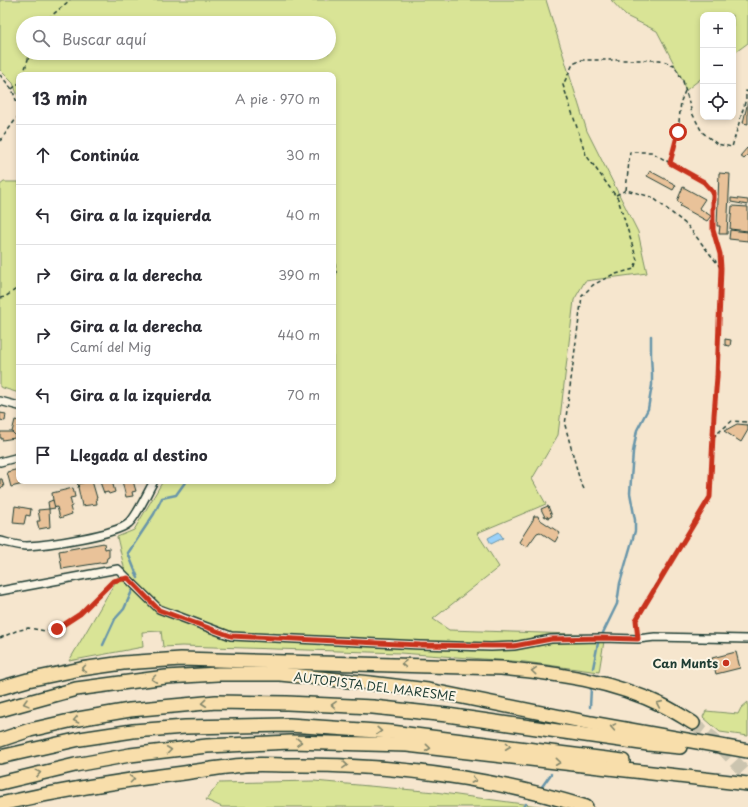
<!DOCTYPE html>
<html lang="es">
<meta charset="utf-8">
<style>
:root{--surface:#fff;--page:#f2f2f3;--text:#2b2b33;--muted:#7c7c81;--line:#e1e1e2}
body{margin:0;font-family:"Playpen Sans",sans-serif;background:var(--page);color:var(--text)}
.controls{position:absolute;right:12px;top:12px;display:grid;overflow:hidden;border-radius:8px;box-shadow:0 2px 6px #0003}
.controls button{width:36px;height:36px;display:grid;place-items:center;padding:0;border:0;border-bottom:1px solid var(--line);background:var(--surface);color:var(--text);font:20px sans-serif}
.stop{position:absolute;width:12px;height:12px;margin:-9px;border:3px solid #c8321e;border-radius:50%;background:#fff}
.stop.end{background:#c8321e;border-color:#fff;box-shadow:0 1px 4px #0008}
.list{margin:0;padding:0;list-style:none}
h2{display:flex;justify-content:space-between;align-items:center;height:52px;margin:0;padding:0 16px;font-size:17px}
h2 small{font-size:13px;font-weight:400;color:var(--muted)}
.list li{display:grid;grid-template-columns:26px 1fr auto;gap:12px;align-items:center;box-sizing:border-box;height:60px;padding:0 16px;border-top:1px solid var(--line)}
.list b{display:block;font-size:15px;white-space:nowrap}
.list p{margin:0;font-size:13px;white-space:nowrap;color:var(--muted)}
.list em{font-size:13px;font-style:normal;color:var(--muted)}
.icon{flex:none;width:22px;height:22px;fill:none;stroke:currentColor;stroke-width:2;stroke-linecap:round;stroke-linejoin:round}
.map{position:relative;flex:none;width:748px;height:807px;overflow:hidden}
.search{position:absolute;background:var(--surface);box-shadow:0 2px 6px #0003;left:16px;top:16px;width:320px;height:44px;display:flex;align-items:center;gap:10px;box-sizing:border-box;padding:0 14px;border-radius:22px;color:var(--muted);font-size:15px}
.panel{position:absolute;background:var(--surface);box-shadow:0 2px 6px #0003;left:16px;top:72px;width:320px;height:412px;border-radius:8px}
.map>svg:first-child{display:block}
</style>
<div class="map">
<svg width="748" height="807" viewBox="0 0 748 807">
<rect width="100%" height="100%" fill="#f6e6ce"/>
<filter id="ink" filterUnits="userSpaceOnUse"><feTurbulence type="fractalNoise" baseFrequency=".025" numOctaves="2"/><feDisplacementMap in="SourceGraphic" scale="8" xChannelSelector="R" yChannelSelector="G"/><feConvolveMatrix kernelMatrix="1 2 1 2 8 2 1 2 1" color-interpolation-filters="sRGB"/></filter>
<g filter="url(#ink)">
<!-- green -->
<g fill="#d9e496" stroke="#7c9065" fill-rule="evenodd">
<path d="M 0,0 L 546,0 L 587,131 L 638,232 L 647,273 L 585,281 L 574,300 L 558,435 L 532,479 L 546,504 L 477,533 L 499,567 L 433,619 L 449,630 L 605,635 L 599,672 L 525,662 L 400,653 L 182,646 L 163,647 L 161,631 L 142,632 L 143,647 L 69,661 L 124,567 L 117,537 L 134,530 L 163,481 L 333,481 L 333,75 L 19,75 L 19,99 L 13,83 L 0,70 ZM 23,23 L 329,23 L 329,53 L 23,53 Z"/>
<path d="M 611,0 L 748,0 L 748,43 L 733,54 L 733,15 L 703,15 L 703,77 L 685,91 L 683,81 L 657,31 L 626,16 Z"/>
<path d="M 4,182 L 19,182 L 19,393 L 0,387 L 0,185 Z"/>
<path d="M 748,702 L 748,736 L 720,732 L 703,717 L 706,711 L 738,714 L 741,708 Z"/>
<path d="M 314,781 L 435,792 L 545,807 L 222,807 L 206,800 L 219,783 Z"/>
</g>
<!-- water -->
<path fill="#9ad1f9" stroke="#6996aa" d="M 499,532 L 503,538 L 491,544 L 488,538 Z"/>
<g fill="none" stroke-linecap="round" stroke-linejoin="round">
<!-- stream -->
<g stroke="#6996aa" stroke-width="2.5">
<path d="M 138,578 L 128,553 L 154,514 L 162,498 L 176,495 L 186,481"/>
<path d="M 103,645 L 115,619 L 124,609 L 132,591"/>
<path d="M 593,668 L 598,643 L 617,604 L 620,583 L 635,531 L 635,520 L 630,493 L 633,452 L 637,430 L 648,409 L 652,385 L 652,374 L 651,355 L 651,336"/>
<path d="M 590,707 L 591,688"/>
<path d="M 541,788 L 551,774"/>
<path d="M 523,807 L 526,804"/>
</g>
</g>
<!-- building -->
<g fill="#e9c299" stroke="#1f3d34">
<path d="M 748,101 L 748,124 L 743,123 Z"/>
<path d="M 747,148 L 748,149 L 748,155 L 744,159 L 740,156 Z"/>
<path d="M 650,171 L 676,185 L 673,190 L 647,176 Z"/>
<path d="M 719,173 L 730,174 L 727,234 L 719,234 L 720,226 L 717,226 Z"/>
<path d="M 683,187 L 705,199 L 699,208 L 711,216 L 707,221 L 680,206 L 682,204 L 677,201 Z"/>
<path d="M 731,198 L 748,200 L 748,205 L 731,202 Z"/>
<path d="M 732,206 L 748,207 L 748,231 L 730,229 Z"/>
<path d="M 730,230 L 748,232 L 748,241 L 729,239 Z"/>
<path d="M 725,339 L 731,340 L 730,346 L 725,345 Z"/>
<path d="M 0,413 L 6,414 L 5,421 L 0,420 Z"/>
<path d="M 15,420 L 19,421 L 18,436 L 15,435 L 12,432 Z"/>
<path d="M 737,424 L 748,425 L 748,430 L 741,442 L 724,431 Z"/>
<path d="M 0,432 L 12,432 L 15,435 L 15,438 L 2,440 L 2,438 L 0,438 Z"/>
<path d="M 19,469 L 19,481 L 27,481 L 27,483 L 11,487 L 7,472 Z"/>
<path d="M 0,479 L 2,479 L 4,487 L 0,488 Z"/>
<path d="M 92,481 L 97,498 L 96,498 L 97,504 L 82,506 L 78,487 L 79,486 L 77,484 Z"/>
<path d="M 112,481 L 115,492 L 109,494 L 108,492 L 104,493 L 100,482 Z"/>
<path d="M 122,481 L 133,481 L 136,491 L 132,492 L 133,496 L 126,497 Z"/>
<path d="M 73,488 L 75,497 L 70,498 L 72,506 L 70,507 L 72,514 L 60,518 L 57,507 L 54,508 L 52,493 Z"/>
<path d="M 53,500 L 55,508 L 49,509 L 50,527 L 39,529 L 37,521 L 40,521 L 38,510 L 49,509 L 48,502 Z"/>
<path d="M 15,506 L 31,509 L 30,516 L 26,515 L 24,524 L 13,523 Z"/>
<path d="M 548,506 L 552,516 L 548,518 L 547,516 L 545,517 L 541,509 Z"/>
<path d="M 534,516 L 538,516 L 539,519 L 560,533 L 555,542 L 540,532 L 537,533 L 527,547 L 519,542 L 533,520 Z"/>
<path d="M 104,543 L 105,549 L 109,548 L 109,557 L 107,558 L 106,562 L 62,569 L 59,551 Z"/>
<path d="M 736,652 L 740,668 L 716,674 L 712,658 Z"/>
</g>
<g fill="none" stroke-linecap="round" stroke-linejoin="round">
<!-- motorway-tunnel -->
<path stroke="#cbc4af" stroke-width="13" stroke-dasharray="13 6" stroke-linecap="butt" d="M 693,723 L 713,738 L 748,776"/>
<defs>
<g id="minor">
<path d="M 0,401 L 19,406"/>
<path d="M 0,462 L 19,457"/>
<path d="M 0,541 C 9,543 19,546 27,546 C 47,545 116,535 129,523 C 137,516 148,491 154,481"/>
<path d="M 0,591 L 118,569 L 159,609 L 231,636 L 420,645 L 491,647 L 514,646 L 551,639 L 602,638 L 638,639 L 655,637 L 748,639"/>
</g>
<g id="motorway">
<path d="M 0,688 L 28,680 L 81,669 L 123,663 L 181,659 L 501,668 C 557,673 613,681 664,706 C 674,711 683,717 693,723"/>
<path d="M 0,710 L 76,689 L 166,677 L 218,674 L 280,674 L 370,683 L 428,690 L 591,723 L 748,751"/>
<path d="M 0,740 L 30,730 L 78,719 L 130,710 L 216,702 L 287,703 L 373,707 L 447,715 L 648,744 L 680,747"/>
<path d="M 0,757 L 80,739 L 133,731 L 185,727 L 289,725 L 391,732 L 623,761"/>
<path d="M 0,783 L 75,765 L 130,755 L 207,746 L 290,742 L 407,745 L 748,784"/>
<path d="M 0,804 C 58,791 117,781 176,774 C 199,771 222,767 245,765 C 260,764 275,765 290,765 C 390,764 490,777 586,807"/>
</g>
</defs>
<!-- minor casing -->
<use href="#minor" stroke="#1f3d34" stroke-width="10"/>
<!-- motorway casing -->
<use href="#motorway" stroke="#1f3d34" stroke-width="16"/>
<!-- path -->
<g stroke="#1f3d34" stroke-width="1.5" stroke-dasharray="4 3" stroke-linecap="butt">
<path d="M 43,23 L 70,0"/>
<path d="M 0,75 L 12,89 L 19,108"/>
<path d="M 23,75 L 30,53"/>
<path d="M 12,89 L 19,83"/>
<path d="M 0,141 L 19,115"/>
<path d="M 670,163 L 678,132 L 681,101 L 685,91"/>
<path d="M 626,190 L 630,152 L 651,152 L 704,182 L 713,192 L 713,230 L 720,254 L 721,268"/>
<path d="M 616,195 L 626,190 L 652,197 L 687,225 L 721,268 L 717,377 L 714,415 L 710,497 L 636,620 L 637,631"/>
<path d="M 333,250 L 336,272 L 333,291"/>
<path d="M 0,298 L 5,297 L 19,287"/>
<path d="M 713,437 L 732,421 L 748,422"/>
<path d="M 584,489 L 580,481 L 565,425 L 582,296 L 593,285 L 612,275 L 634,269 L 637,260 L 618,199 L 586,155 L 563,85 L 573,64 L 582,60 L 660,60 L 674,65 L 683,81 L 692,113 L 702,132 L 717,144 L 732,147 L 746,99 L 746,91 L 748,92"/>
<path d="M 0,638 L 16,631 L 28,628 L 46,631 L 57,629 L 80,614 L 113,581 L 119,580"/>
</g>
<!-- minor -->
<use href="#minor" stroke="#fcf5e5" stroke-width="7"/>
<!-- motorway -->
<use href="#motorway" stroke="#f8deab" stroke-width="13"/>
</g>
<!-- one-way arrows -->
<defs><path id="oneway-chevron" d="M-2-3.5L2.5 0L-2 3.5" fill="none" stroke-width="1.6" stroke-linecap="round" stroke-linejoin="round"/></defs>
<g stroke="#81856a">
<use href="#oneway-chevron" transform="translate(404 664) rotate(-178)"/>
<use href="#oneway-chevron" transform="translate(84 669) rotate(171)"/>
<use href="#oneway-chevron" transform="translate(534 671) rotate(-175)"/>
<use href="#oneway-chevron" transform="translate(154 679) rotate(173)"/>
<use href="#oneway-chevron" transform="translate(26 703) rotate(165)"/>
<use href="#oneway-chevron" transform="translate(204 703) rotate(174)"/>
<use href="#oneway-chevron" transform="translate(659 704) rotate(-156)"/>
<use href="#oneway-chevron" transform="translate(334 705) rotate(-177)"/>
<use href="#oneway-chevron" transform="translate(76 720) rotate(168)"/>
<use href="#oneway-chevron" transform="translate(613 727) rotate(-170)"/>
<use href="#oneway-chevron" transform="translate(379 731) rotate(3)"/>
<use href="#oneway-chevron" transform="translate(299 742) rotate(2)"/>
<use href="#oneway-chevron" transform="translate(508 746) rotate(7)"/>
<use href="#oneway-chevron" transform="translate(428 748) rotate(6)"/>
<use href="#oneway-chevron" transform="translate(169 750) rotate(-7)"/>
<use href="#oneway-chevron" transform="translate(558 762) rotate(6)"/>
<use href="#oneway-chevron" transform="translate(345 765) rotate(4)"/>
<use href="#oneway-chevron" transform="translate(38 773) rotate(-13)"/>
<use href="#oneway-chevron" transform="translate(132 779) rotate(-7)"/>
<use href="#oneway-chevron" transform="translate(474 780) rotate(11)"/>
</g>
</g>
<g fill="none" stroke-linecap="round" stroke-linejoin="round" filter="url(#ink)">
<!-- route -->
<path stroke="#c8321e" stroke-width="5" d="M 57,629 L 80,614 L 113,581 L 128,578 L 159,610 L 231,636 L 420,645 L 491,646 L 514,646 L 551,639 L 602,638 L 638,639 L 636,620 L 710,497 L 714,415 L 717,377 L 721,268 L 720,254 L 713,230 L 713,192 L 704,182 L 670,163 L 678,132"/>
</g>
<!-- markers -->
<circle fill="#c8321e" stroke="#fcf5e5" stroke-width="1.5" cx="726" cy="663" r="4"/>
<g text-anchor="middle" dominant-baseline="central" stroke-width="4" stroke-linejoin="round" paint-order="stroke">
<!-- poi labels -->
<g font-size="12" font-weight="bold" fill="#1f3d34" stroke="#fcf5e5" text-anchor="end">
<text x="718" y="663">Can Munts</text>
</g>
<!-- street labels -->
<g font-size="12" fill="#1f3d34" stroke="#fcf5e5">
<text transform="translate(375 686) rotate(7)">AUTOPISTA DEL MARESME</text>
</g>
</g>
</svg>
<div class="controls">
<button>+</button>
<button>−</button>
<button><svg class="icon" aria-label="locate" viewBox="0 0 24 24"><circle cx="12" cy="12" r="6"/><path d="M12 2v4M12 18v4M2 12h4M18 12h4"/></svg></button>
</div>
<div class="stop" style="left:678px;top:132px"></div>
<div class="stop end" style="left:57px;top:629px"></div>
<div class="search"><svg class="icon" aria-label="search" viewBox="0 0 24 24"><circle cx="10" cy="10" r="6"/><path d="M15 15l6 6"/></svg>Buscar aquí</div>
<section class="panel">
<h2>13 min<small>A pie · 970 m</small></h2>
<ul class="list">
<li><svg class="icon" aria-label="ahead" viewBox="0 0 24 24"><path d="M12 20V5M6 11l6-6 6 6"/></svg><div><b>Continúa</b></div><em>30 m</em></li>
<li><svg class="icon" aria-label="left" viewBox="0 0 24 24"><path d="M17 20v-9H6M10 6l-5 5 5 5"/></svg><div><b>Gira a la izquierda</b></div><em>40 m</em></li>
<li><svg class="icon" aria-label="right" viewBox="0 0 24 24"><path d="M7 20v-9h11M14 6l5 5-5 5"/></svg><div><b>Gira a la derecha</b></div><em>390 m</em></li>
<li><svg class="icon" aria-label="right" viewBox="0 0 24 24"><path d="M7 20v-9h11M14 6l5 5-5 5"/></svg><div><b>Gira a la derecha</b><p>Camí del Mig</p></div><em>440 m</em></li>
<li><svg class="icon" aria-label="left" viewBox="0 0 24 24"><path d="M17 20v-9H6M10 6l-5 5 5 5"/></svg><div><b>Gira a la izquierda</b></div><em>70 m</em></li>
<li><svg class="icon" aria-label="arrive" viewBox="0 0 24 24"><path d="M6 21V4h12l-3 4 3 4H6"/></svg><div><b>Llegada al destino</b></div></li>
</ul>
</section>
</div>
